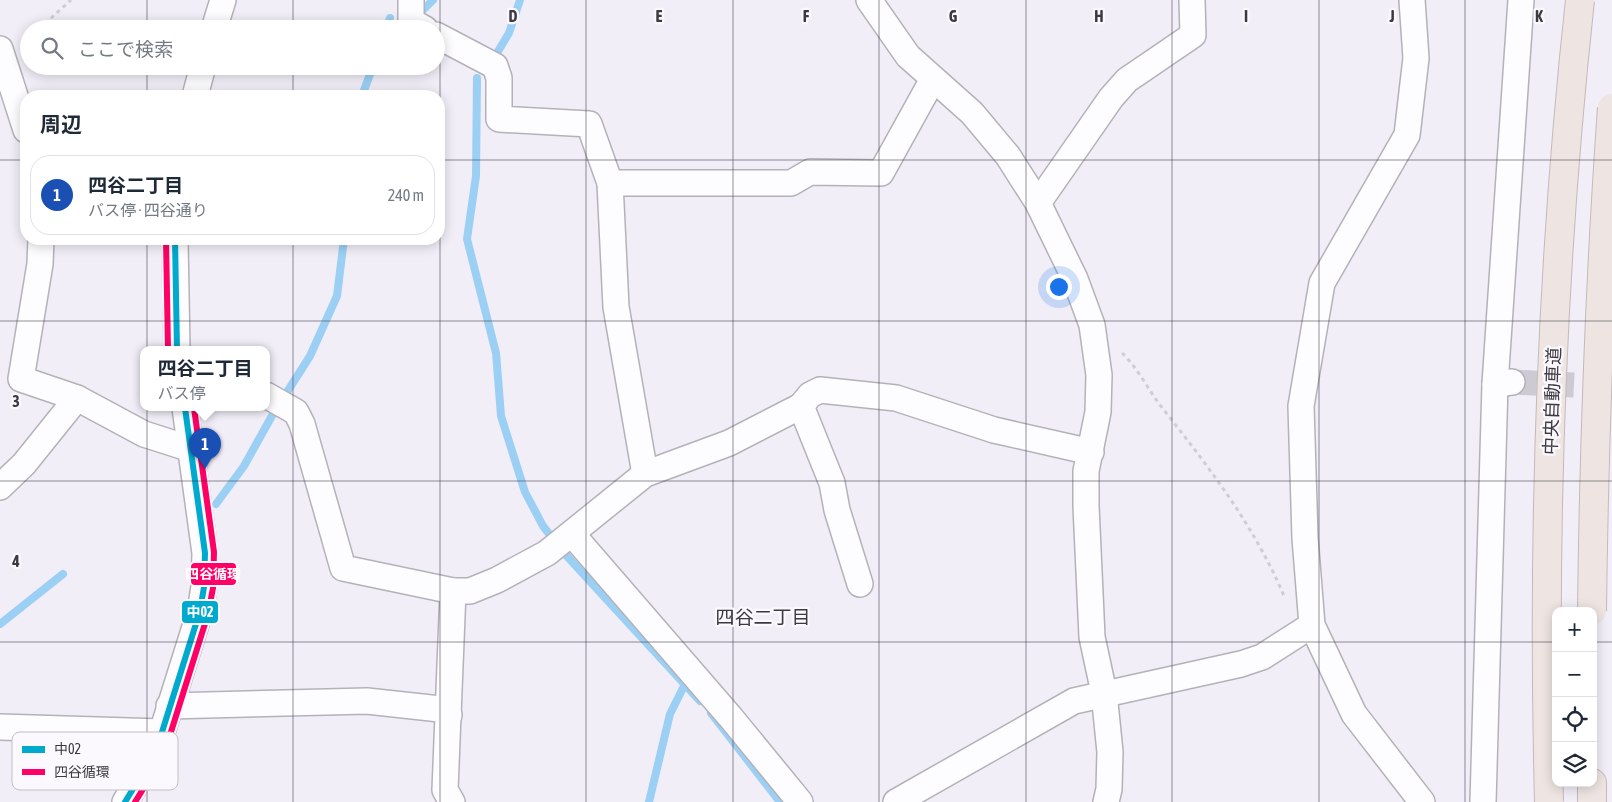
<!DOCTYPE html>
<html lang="ja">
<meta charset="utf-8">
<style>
:root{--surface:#fff;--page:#f2f2f3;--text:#1f2937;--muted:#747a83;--line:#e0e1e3;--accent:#7b7881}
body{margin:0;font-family:"Asap Condensed","Noto Sans JP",sans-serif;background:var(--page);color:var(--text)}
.controls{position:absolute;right:15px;bottom:15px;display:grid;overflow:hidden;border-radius:10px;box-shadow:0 2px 12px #0003}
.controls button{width:45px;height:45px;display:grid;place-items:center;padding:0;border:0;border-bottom:1px solid var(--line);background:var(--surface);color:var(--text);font:25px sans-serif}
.you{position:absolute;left:1058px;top:286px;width:18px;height:18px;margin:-12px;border:4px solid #fff;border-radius:50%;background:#1a73e8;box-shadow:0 0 0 8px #1a73e833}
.badge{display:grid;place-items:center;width:32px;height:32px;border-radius:50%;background:var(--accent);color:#fff;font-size:16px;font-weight:700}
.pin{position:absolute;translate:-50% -41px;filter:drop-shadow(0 1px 2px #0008)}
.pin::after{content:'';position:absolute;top:26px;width:18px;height:15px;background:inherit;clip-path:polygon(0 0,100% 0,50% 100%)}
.popup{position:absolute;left:140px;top:346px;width:130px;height:65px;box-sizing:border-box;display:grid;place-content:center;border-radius:10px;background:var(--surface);filter:drop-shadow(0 1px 4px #0005);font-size:16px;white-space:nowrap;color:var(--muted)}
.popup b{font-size:19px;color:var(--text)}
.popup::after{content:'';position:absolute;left:50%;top:100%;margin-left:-10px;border:10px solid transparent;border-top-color:var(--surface)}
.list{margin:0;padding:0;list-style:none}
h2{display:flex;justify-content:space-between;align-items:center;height:65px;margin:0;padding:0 20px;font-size:21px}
h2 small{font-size:16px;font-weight:400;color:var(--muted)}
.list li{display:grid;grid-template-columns:32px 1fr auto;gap:15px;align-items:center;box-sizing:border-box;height:80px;margin:0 10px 10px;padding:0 10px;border:1px solid var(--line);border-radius:20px}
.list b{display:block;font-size:19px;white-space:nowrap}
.list p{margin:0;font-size:16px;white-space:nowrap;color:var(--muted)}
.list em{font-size:16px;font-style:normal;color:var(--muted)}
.icon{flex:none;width:28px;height:28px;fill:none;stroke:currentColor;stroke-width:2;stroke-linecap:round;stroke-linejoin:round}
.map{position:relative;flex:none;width:1612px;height:802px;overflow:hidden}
.search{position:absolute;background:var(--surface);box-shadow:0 2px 12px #0003;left:20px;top:20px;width:425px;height:55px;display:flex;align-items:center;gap:12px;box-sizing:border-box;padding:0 18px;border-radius:28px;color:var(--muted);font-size:19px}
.panel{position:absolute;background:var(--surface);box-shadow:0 2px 12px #0003;left:20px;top:90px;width:425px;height:155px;border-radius:20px}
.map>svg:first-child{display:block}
</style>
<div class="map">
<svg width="1612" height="802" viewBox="0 0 1612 802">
<rect width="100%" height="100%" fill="#f1eef8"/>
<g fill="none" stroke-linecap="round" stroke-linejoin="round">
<!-- stream -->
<g stroke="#9bd0f4" stroke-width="8">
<path d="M 424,9 L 433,0"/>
<path d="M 386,29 L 390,18"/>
<path d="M 497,53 L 509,33 L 520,0"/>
<path d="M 477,78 L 476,176 L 467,239 L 496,353 L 501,416 L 525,492 L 543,526 L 564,553 L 700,701"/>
<path d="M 362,96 L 373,66"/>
<path d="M 216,504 L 244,466 L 273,414 L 310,356 L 337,296 L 344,239"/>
<path d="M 0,624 L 63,574"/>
<path d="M 711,713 L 780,802"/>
<path d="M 649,802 L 670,714 L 685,684"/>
</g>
<!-- minor-tunnel -->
<path stroke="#cdcad3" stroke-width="25" stroke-dasharray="25 12" stroke-linecap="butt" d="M 1512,382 L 1612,387"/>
<defs>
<g id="minor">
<path d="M 411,0 L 411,21 L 425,29"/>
<path d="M 869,0 L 908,56 L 972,113 L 1008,156 L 1038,203 L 1075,279 L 1092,325 L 1099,375 L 1098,412 L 1086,471 L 1086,506 L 1092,637 L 1104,693 L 1110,752 L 1109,789 L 1106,802"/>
<path d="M 1412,0 L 1416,58 L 1407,135 L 1322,283 L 1301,406 L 1305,538 L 1312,625 L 1354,714 L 1422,802"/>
<path d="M 214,29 L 223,0"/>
<path d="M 436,35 L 495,66 L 499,78 L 499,119 L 589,124 L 610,183 L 616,307 L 645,474"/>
<path d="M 0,49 L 26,130"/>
<path d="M 195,96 L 203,66"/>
<path d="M 610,183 L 791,183 L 810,172 L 881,173 L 933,79"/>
<path d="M 1038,203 L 1111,98 L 1127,80 L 1193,35 L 1192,0"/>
<path d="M 41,239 L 40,264 L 21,379 L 77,398 L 144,434 L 191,449"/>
<path d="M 175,239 L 177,350"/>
<path d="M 1512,382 L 1495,384 L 1521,0"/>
<path d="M 266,395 L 296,412 L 302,424 L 343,568 L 453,591 L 470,591 L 497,580 L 547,553 L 645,474 L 729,443 L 801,406"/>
<path d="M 0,487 L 24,464 L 77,398"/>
<path d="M 572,534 L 732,719 L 800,802"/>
<path d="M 860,584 L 837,510 L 832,483 L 801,406 L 810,395 L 820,390 L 896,398 L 994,430 L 1091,452"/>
<path d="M 169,706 L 367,701 L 440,709 L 449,715"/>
<path d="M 0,727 L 162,732"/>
<path d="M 125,802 L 150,761 L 162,732 L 200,611 L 204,587 L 205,553 L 185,408"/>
<path d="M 452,802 L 445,790 L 453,591"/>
<path d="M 896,802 L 1074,701 L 1241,664 L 1262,657 L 1312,625"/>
<path d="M 1483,802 L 1495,384"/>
</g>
<path id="highway" d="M 1592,783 L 1592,802"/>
</defs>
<!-- minor casing -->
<use href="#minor" stroke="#b4b2b9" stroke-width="28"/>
<!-- highway casing -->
<use href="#highway" stroke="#c4b9b9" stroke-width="30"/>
<!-- path -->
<g stroke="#cfced2" stroke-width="3" stroke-dasharray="4 4" stroke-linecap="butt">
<path d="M 39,29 L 71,0"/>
<path d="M 26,48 L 29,41"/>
<path d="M 1122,353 C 1137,367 1148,389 1160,405 C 1208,466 1254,525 1284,596"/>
</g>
<!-- minor -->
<use href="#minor" stroke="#fdfcfe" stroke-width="25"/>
<!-- highway -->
<use href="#highway" stroke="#eee5e2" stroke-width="28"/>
<defs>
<g id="highway-bridge">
<path d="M 1592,611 C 1594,443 1600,276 1612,108"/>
<path d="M 1549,802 C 1542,535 1551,266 1580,0"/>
</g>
</defs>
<!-- highway-bridge casing -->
<use href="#highway-bridge" stroke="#c4b9b9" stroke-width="30" stroke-linecap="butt"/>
<!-- highway-bridge -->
<use href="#highway-bridge" stroke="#eee5e2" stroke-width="28"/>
<defs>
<g id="bus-1">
<path d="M 175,239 L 177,350"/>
<path d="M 125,802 L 150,761 L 162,732 L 200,611 L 204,587 L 205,553 L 185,408"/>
</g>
<g id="bus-2">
<path d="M 166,239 L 168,350"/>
<path d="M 135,802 L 158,765 L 170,735 L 208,614 L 213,588 L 214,552 L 194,408"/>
</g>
</defs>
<!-- bus-1 casing -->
<use href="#bus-1" stroke="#fbf9fd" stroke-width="10"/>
<!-- bus-2 casing -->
<use href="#bus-2" stroke="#fbf9fd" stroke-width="10"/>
<!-- bus-1 -->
<use href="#bus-1" stroke="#00a9ce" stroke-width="6"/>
<!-- bus-2 -->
<use href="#bus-2" stroke="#f06" stroke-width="6"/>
</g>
<!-- grid -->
<path fill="none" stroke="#3c3941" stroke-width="1" stroke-opacity="0.55" d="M 147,0 L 147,29M 293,0 L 293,29M 440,0 L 440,802M 586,0 L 586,802M 733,0 L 733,802M 879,0 L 879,802M 1026,0 L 1026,802M 1172,0 L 1172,802M 1319,0 L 1319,802M 1465,0 L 1465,802M 147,66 L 147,96M 293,66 L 293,96M 0,160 L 26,160M 439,160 L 1612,160M 147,239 L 147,802M 293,239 L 293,802M 0,321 L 1612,321M 0,481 L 1612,481M 0,642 L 1556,642M 1593,642 L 1612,642"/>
<g text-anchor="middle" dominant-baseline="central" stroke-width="4.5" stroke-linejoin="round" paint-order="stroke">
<!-- street labels -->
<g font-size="18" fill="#3c3941" stroke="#fbf9fd">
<text transform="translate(1552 401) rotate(-88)">中央自動車道</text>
</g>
<!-- neighbourhood labels -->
<g font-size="19" fill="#3c3941" stroke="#fbf9fd">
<text x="763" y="617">四谷二丁目</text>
</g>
</g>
<!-- legend -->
<rect x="12" y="732" width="166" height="58" rx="8" fill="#fbf9fd" stroke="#c2bfc5" stroke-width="1"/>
<rect x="22" y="746" width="23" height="7" fill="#00a9ce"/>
<rect x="22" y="769" width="23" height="6" fill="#f06"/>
<g font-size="14" fill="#3c3941">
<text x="54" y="754">中02</text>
<text x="54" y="777">四谷循環</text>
</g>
<g font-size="16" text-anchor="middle" font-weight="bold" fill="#3c3941" stroke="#fbf9fd" stroke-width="4.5" stroke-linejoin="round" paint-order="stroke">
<text x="513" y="22">D</text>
<text x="659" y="22">E</text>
<text x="806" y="22">F</text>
<text x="953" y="22">G</text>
<text x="1099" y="22">H</text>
<text x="1246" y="22">I</text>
<text x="1392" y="22">J</text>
<text x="1539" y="22">K</text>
<text x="16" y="407">3</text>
<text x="16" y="567">4</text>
</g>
<g stroke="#fbf9fd" stroke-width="2">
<rect x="190" y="562" width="47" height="24" rx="5" fill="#f06"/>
<rect x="181" y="600" width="38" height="24" rx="5" fill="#00a9ce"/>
</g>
<g font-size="14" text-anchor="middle" font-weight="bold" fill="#fff">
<text x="213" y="579">四谷循環</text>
<text x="200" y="617">中02</text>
</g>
</svg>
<div class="controls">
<button>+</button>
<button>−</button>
<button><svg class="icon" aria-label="locate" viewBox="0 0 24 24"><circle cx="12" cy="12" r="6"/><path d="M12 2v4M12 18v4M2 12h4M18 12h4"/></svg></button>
<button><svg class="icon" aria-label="layers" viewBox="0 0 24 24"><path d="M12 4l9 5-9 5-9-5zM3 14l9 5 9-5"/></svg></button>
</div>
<div class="you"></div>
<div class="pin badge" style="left:205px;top:469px;background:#1a4fb4">1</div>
<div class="popup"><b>四谷二丁目</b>バス停</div>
<div class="search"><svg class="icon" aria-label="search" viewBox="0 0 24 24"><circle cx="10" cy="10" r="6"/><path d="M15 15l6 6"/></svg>ここで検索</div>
<section class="panel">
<h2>周辺<small></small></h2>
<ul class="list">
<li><span class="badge" style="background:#1a4fb4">1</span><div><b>四谷二丁目</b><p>バス停 · 四谷通り</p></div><em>240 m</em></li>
</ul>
</section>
</div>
